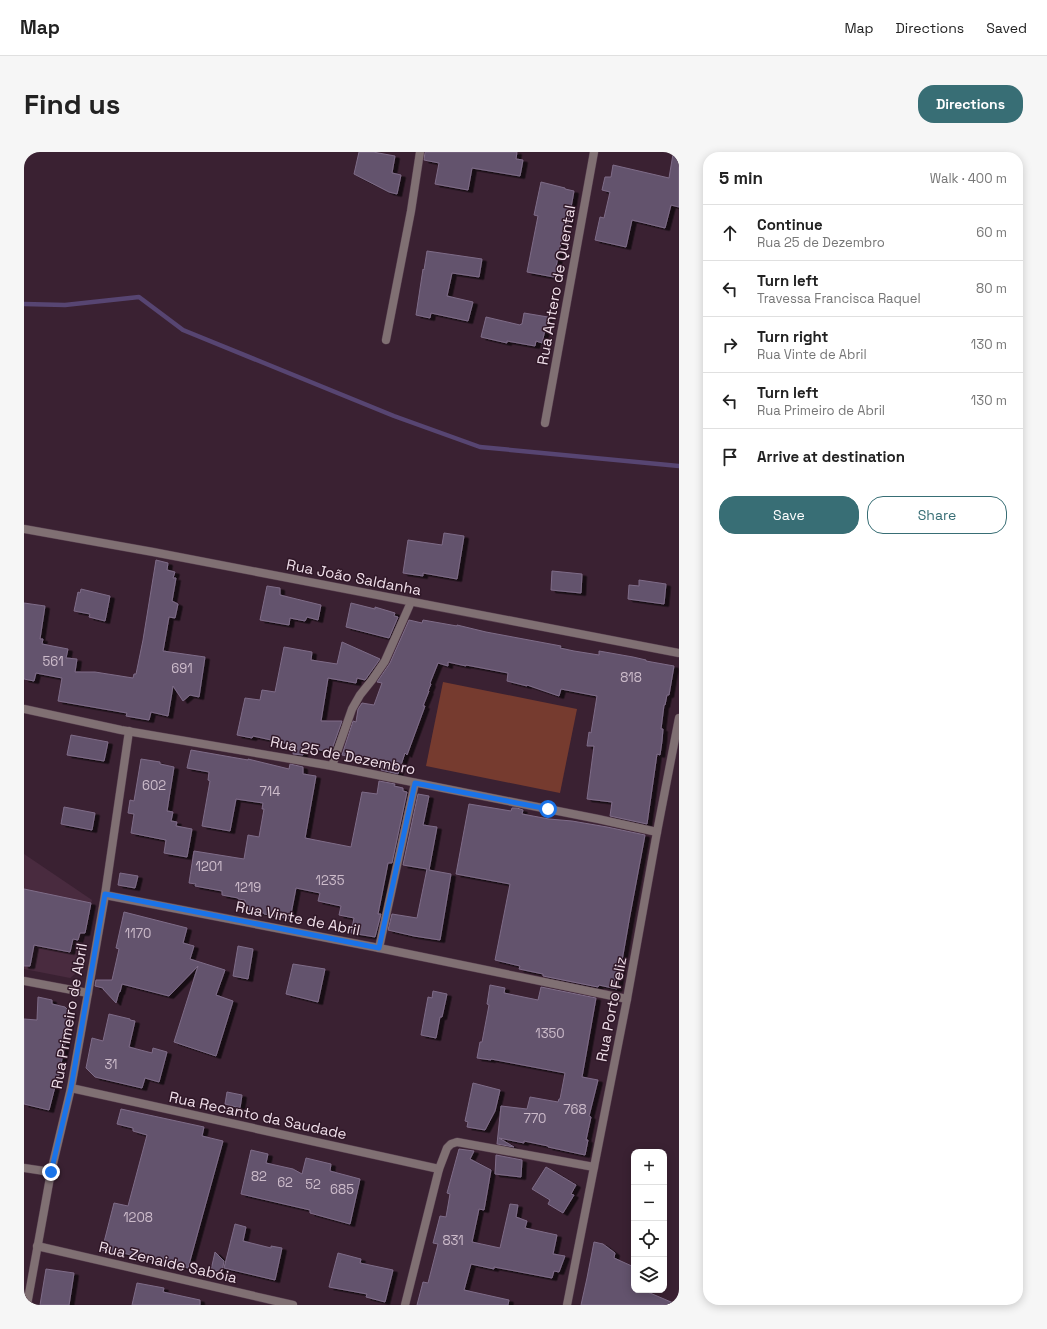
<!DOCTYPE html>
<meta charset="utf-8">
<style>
:root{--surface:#fff;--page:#f6f6f6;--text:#222;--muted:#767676;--line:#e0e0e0;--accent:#386e75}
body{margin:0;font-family:"Space Grotesk",sans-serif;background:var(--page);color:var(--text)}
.controls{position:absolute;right:12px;bottom:12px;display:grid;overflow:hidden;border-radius:8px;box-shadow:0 2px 10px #0003}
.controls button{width:36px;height:36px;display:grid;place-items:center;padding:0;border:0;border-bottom:1px solid var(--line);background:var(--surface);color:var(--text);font:20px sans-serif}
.stop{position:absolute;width:12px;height:12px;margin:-9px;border:3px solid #1a73e8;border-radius:50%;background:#fff}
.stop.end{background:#1a73e8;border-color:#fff;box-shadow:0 1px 4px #0008}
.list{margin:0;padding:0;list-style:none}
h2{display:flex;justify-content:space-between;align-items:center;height:52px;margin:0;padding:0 16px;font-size:17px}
h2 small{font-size:13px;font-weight:400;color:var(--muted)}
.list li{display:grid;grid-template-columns:26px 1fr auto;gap:12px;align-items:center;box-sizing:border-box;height:56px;padding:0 16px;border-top:1px solid var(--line)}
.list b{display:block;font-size:15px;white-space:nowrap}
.list p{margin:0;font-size:13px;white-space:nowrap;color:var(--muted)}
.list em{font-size:13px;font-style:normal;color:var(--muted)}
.actions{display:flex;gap:8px;padding:12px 16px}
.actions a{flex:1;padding:9px 0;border:1px solid var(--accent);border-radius:16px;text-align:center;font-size:14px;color:var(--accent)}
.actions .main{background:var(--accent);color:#fff}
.icon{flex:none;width:22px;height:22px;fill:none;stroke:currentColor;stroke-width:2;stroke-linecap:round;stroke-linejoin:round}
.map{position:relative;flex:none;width:655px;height:1153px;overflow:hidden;border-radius:16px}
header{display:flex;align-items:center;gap:24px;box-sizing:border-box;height:56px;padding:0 20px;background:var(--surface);border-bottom:1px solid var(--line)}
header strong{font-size:19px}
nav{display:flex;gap:22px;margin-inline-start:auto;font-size:14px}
.intro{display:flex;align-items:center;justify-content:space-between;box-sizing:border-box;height:96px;padding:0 24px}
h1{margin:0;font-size:28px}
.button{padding:10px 18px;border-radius:16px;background:var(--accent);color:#fff;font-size:14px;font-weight:700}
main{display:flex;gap:24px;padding:0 24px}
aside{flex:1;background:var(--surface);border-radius:16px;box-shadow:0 2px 10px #0003}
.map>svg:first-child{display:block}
</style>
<header>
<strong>Map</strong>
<nav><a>Map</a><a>Directions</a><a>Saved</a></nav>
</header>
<div class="intro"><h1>Find us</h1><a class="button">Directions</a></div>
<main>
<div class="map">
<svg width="655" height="1153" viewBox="0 0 655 1153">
<defs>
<filter id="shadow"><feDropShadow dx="4.5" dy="2.5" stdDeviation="0" flood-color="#0009"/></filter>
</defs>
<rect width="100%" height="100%" fill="#3a2132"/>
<!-- built -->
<path fill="#492b3f" d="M 0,702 L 68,748 L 51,822 L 46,826 L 0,817 Z"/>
<!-- green -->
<path fill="#763b2f" d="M 419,530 L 553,557 L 536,641 L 402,614 Z"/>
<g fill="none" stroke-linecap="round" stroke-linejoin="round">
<!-- stream -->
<path stroke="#574572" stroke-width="4.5" d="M 0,152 L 41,153 L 115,145 L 159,178 L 370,264 L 456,295 L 655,314"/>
</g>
<!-- building -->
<g fill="#64536d" stroke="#7e6c88" filter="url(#shadow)">
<path d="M 335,0 L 349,0 L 371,4 L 368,21 L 377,23 L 373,42 L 365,40 L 330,22 Z"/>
<path d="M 401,0 L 493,0 L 492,7 L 499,8 L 496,24 L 448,16 L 444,38 L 411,32 L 415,11 L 400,8 Z"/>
<path d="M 649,2 L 655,3 L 655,55 L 647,53 L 641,76 L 608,68 L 602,95 L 571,88 L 576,65 L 580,66 L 586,40 L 578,38 L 581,25 L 587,25 L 589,13 L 645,26 Z"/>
<path d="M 517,30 L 541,36 L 541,37 L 550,39 L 544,72 L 542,72 L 539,85 L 538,85 L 530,125 L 503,120 L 514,64 L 510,63 Z"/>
<path d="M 403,99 L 458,107 L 455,125 L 428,121 L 423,144 L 449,150 L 444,169 L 407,161 L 406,166 L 392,163 L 399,117 L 400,118 Z"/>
<path d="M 500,161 L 524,165 L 518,191 L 512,189 L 511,194 L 483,189 L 483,191 L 457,185 L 462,165 L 496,173 L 497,172 L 498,172 Z"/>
<path d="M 420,381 L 440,384 L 433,427 L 399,421 L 399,424 L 379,421 L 384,388 L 418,393 Z"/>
<path d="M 132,408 L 144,411 L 143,418 L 151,420 L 149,426 L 152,426 L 148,449 L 154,452 L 151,466 L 145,465 L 139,499 L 181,505 L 175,545 L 166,543 L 159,549 L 149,534 L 144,564 L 127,560 L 125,568 L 102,564 L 103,561 L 34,549 L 38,526 L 12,521 L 10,529 L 0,527 L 0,451 L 21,454 L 16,487 L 19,487 L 18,492 L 44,497 L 42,506 L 53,507 L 51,520 L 71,520 L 109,526 L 110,522 L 112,522 L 119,488 Z"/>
<path d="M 528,419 L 558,422 L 557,441 L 527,438 Z"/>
<path d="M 615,428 L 642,432 L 640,452 L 604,447 L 605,433 L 615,434 Z"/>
<path d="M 243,434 L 256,436 L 256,443 L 297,453 L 294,468 L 283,465 L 281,469 L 266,466 L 265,473 L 236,468 Z"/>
<path d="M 57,437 L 86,444 L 81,469 L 65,465 L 66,462 L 50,459 L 54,440 L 56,441 Z"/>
<path d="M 327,451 L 351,457 L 351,455 L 371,461 L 370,464 L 374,465 L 365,486 L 322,475 Z"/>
<path d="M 385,468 L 398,471 L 399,468 L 433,474 L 433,473 L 462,480 L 537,494 L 536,496 L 550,499 L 575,503 L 575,499 L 609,505 L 622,508 L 622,509 L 650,514 L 645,543 L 643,543 L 641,553 L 640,553 L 637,577 L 639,577 L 638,589 L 636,603 L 633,602 L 623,672 L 586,664 L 588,650 L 563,647 L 570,594 L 563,594 L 565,580 L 567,581 L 573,544 L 537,537 L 535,544 L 503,533 L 503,534 L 483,529 L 484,521 L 442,513 L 442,514 L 424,510 L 424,514 L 414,511 L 406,531 L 407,532 L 404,539 L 405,539 L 399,554 L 401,554 L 383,603 L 381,601 L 374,622 L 357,618 L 358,611 L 337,605 L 336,607 L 318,603 L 329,569 L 332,570 L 334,557 L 338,551 L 350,553 L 358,531 L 353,530 L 366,511 Z"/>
<path d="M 318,490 L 356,507 L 341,528 L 333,526 L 332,531 L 304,526 L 297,569 L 318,569 L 307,600 L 285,596 L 285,599 L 279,598 L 279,603 L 269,602 L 270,593 L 229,584 L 228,586 L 213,583 L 221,546 L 236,548 L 238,538 L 251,540 L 260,495 L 288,500 L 287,508 L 313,512 Z"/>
<path d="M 47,583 L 84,590 L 80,609 L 43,603 Z"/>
<path d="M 167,598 L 224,608 L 224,607 L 265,617 L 266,612 L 279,615 L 279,622 L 292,624 L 281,686 L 327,695 L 338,640 L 353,642 L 355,629 L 371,632 L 370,634 L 379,636 L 379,639 L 383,640 L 368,711 L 364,711 L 354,762 L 357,762 L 351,785 L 327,781 L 330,766 L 315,763 L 317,754 L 294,749 L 296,741 L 272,736 L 266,767 L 240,762 L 240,761 L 220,757 L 221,748 L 214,747 L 214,746 L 198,743 L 198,739 L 171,734 L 172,732 L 165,731 L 170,699 L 220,707 L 224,683 L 235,685 L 240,657 L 238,657 L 239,651 L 212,647 L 206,679 L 178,674 L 186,629 L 184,628 L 185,620 L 163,616 Z"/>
<path d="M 117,607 L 136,610 L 136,612 L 150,615 L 143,659 L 149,660 L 147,669 L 153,670 L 152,674 L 168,677 L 163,705 L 140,701 L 142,688 L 107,681 L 110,662 L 104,661 L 106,648 L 110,649 Z"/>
<path d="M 394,642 L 405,644 L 399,673 L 413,675 L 405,718 L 427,722 L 416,788 L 390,784 L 364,778 L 368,762 L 393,766 L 403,717 L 379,713 Z"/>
<path d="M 445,652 L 487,659 L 488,656 L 493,656 L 499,658 L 498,662 L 525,667 L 548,669 L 583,675 L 621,683 L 606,763 L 593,837 L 575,833 L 574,835 L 519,824 L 519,822 L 495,817 L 496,814 L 471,808 L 486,732 L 432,722 Z"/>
<path d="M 40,655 L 71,661 L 68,678 L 37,672 Z"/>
<path d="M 96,721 L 114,724 L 111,736 L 94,733 Z"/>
<path d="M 0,737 L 67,751 L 61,781 L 56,781 L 54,788 L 49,787 L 46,800 L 10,793 L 6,814 L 0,814 Z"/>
<path d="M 100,760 L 163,776 L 159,791 L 170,794 L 166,807 L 201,818 L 192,843 L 209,849 L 192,904 L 150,890 L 174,814 L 145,844 L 98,832 L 96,840 L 95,840 L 92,851 L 79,837 L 79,836 L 71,834 L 72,828 L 88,828 L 95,797 L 92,796 Z"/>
<path d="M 214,794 L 229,797 L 224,827 L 209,824 Z"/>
<path d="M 269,812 L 301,817 L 294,850 L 262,842 Z"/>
<path d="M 466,833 L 481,836 L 480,841 L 514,848 L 517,835 L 572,846 L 558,925 L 574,928 L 565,964 L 567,965 L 562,988 L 564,988 L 561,1003 L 524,995 L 524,994 L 500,989 L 500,991 L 475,986 L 490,995 L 473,992 L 477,954 L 503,957 L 506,945 L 534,950 L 535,947 L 536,947 L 541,921 L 467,907 L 467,908 L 453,906 L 456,890 L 458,890 L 465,853 L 463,852 Z"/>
<path d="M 409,839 L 423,842 L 418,865 L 416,865 L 412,886 L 397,883 L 404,845 L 408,846 Z"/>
<path d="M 14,845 L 28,848 L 28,852 L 41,855 L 47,861 L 34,927 L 33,927 L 25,958 L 0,952 L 0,867 L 13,868 Z"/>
<path d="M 85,862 L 106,867 L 106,868 L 111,869 L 105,895 L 128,901 L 129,896 L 143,900 L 135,930 L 121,926 L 118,936 L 71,925 L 62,916 L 68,886 L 79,889 Z"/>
<path d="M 449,931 L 476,938 L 471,959 L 461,978 L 443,975 L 444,970 L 441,969 Z"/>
<path d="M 203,940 L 218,943 L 216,956 L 201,952 Z"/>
<path d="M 97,957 L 180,975 L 178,984 L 199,989 L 164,1116 L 90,1099 L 89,1101 L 78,1098 L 90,1051 L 104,1054 L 123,983 L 109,979 L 109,976 L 93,972 Z"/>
<path d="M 435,997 L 450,999 L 446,1007 L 467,1018 L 460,1058 L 455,1057 L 448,1090 L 476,1096 L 486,1052 L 494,1053 L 492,1065 L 503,1069 L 501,1076 L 533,1083 L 529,1102 L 541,1104 L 535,1120 L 530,1119 L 528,1126 L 470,1115 L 470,1117 L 447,1112 L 440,1138 L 485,1148 L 484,1153 L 393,1153 L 399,1130 L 404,1131 L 414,1092 L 409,1091 L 416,1064 L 422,1065 L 426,1042 L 423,1041 Z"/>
<path d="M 227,998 L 244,1002 L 242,1011 L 269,1017 L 278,1022 L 282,1006 L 307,1012 L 306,1019 L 336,1027 L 326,1072 L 286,1061 L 286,1058 L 217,1042 Z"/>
<path d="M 472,1003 L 498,1008 L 497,1025 L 471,1022 Z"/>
<path d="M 522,1015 L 552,1033 L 547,1042 L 550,1043 L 539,1061 L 524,1052 L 526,1048 L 508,1037 Z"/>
<path d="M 211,1072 L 222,1075 L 219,1089 L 247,1096 L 247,1094 L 258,1096 L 251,1128 L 200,1116 Z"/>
<path d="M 570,1090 L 579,1092 L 591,1101 L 590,1106 L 610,1115 L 610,1138 L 619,1138 L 654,1153 L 557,1153 L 563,1126 Z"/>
<path d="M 191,1100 L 200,1109 L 198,1120 L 187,1118 Z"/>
<path d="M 314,1101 L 337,1107 L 336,1111 L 369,1118 L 361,1150 L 342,1145 L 343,1142 L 305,1135 Z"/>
<path d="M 22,1117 L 50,1121 L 45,1153 L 16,1153 Z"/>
<path d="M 113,1131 L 140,1136 L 139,1140 L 176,1148 L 176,1153 L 108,1153 Z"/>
</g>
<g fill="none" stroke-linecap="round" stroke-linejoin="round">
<defs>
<g id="street">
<path d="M 362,188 L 387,59 L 396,0"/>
<path d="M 521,271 L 570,0"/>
<path d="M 0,377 L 129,400 L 655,501"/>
<path d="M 0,557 L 97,578 L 308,614 L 574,667 L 633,680"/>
<path d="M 308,614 L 328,557 L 336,543 L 348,528 L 361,509 L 387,450"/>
<path d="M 81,743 L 355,796 L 603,847"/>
<path d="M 355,796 L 391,631"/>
<path d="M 0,829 L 64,841"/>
<path d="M 47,936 L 415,1017"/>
<path d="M 0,1016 L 27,1020"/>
<path d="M 13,1094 L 269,1153"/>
<path d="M 3,1153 L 27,1020 L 47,936 L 64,841 L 81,743 L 105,579"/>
<path d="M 381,1153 L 415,1017 L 423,996 L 427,992 L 433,990 L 570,1015"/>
<path d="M 543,1153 L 603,847 L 633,680 L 655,566"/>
</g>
</defs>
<!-- street casing -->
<use href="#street" stroke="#573f4f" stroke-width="9"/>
<!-- street -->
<use href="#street" stroke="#807073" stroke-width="8"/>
</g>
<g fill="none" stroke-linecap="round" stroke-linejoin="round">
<!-- route -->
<path stroke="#1a73e8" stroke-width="5" d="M 27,1020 L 47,936 L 81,742 L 355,796 L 391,631 L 524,657"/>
</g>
<g text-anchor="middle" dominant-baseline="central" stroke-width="3" stroke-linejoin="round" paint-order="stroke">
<!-- number labels -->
<g font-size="13" fill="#cdbccb">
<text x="29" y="509">561</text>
<text x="158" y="516">691</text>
<text x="607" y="525">818</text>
<text x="130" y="633">602</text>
<text x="246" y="639">714</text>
<text x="185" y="714">1201</text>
<text x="306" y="728">1235</text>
<text x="224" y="735">1219</text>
<text x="114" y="781">1170</text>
<text x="526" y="881">1350</text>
<text x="87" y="912">31</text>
<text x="551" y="957">768</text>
<text x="511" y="966">770</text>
<text x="235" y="1024">82</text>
<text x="261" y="1030">62</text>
<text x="289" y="1032">52</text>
<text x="318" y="1037">685</text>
<text x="114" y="1065">1208</text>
<text x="429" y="1088">831</text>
</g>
<!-- street labels -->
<g font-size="15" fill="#f0dfea" stroke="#301828">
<text transform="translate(532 133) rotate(-80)">Rua Antero de Quental</text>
<text transform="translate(330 425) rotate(11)">Rua João Saldanha</text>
<text transform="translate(319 603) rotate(11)">Rua 25 de Dezembro</text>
<text transform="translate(274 766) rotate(11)">Rua Vinte de Abril</text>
<text transform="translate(587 857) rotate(-79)">Rua Porto Feliz</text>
<text transform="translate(45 864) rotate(-80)">Rua Primeiro de Abril</text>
<text transform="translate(234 963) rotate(12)">Rua Recanto da Saudade</text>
<text transform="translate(144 1110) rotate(13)">Rua Zenaide Sabóia</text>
</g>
</g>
</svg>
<div class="controls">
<button>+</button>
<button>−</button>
<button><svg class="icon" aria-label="locate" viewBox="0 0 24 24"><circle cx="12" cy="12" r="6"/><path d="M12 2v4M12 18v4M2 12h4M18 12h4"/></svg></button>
<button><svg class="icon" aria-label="layers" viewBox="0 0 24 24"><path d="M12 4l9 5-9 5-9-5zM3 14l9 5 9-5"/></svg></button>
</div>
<div class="stop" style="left:524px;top:657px"></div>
<div class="stop end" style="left:27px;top:1020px"></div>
</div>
<aside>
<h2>5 min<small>Walk · 400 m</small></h2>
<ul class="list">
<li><svg class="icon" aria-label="ahead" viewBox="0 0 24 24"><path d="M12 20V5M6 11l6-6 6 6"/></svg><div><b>Continue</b><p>Rua 25 de Dezembro</p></div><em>60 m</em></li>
<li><svg class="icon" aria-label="left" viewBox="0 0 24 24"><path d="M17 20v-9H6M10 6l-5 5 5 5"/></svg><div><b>Turn left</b><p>Travessa Francisca Raquel</p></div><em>80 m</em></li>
<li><svg class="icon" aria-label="right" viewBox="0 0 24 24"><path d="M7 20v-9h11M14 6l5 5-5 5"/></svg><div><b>Turn right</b><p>Rua Vinte de Abril</p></div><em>130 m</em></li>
<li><svg class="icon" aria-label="left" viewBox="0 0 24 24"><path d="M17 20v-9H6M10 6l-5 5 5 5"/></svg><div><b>Turn left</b><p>Rua Primeiro de Abril</p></div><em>130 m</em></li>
<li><svg class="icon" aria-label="arrive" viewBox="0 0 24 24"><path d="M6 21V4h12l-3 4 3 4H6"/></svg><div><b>Arrive at destination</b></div></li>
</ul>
<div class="actions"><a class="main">Save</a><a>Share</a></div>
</aside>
</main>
